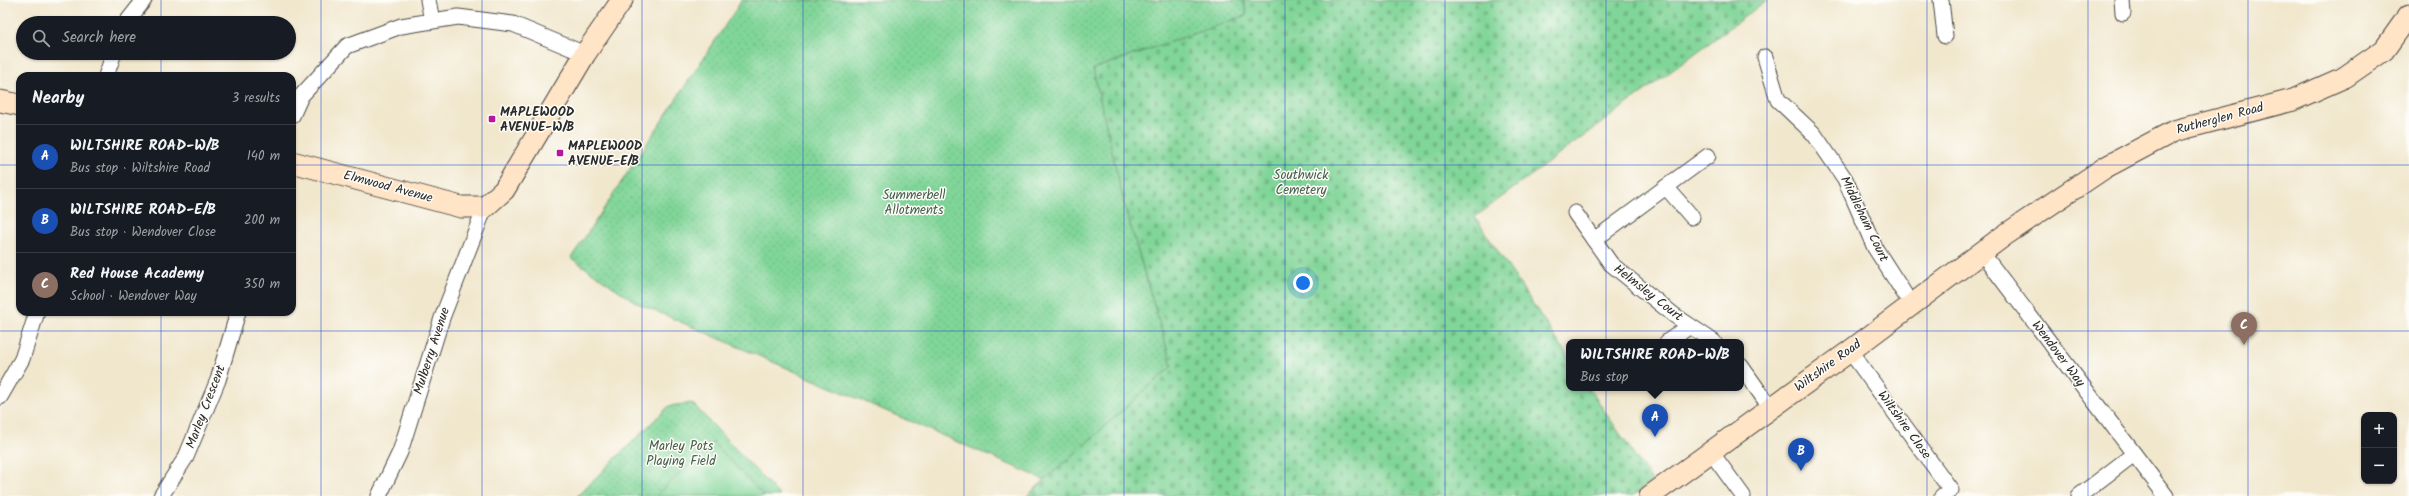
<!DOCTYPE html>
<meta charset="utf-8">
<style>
:root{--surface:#171b24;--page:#242831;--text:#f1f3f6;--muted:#9ea1a6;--line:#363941;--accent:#d690ce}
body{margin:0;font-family:Kalam,sans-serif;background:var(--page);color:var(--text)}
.controls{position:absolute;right:12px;bottom:12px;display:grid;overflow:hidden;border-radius:8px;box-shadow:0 1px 3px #0004}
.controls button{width:36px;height:36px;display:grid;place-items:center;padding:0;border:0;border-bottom:1px solid var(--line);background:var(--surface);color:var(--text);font:20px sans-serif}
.you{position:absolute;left:1303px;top:283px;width:14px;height:14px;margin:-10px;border:3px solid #fff;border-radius:50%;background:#1a73e8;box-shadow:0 0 0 6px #1a73e833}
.badge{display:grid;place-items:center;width:26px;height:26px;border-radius:50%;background:var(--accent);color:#fff;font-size:13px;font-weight:700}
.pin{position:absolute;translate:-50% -33px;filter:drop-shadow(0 1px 2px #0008)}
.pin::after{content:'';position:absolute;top:21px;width:14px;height:12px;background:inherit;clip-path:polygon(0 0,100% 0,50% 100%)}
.popup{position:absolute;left:1566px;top:339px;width:178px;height:52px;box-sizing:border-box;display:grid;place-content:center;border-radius:8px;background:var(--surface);filter:drop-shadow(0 1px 3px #0005);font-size:13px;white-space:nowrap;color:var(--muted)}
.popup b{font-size:15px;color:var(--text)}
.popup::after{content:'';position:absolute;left:50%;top:100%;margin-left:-8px;border:8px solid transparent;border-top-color:var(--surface)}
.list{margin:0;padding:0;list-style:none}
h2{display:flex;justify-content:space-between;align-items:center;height:52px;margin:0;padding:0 16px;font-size:17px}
h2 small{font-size:13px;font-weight:400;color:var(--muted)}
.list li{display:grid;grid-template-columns:26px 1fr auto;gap:12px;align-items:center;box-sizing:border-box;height:64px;padding:0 16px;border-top:1px solid var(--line)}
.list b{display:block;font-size:15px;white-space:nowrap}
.list p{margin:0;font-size:13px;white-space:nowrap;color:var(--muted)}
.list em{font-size:13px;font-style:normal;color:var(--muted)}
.icon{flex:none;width:22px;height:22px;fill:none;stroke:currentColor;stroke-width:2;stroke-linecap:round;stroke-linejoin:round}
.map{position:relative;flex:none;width:2409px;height:496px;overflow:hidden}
.search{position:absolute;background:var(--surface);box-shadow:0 1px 3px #0004;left:16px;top:16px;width:280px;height:44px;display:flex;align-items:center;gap:10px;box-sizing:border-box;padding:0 14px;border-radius:22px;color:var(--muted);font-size:15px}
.panel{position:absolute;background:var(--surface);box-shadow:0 1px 3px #0004;left:16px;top:72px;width:280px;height:244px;border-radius:12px}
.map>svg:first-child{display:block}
</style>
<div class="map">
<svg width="2409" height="496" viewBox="0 0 2409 496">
<defs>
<pattern id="green-dots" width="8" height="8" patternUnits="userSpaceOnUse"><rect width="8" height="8" fill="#80d598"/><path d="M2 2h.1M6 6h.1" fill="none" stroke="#6fb783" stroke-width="1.8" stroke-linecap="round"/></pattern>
<pattern id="cemetery-stones" width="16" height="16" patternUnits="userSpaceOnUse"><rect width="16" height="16" fill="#80d598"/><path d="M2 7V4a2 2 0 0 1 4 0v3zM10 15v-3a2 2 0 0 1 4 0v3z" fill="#6fb783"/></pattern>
</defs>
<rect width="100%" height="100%" fill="#fdfcf7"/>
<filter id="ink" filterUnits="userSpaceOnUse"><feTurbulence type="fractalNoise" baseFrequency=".025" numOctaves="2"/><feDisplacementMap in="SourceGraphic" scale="8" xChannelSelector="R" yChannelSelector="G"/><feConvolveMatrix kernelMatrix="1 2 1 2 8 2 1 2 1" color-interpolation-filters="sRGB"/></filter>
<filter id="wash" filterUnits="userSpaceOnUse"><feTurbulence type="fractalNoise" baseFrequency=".012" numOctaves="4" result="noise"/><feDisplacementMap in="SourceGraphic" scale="16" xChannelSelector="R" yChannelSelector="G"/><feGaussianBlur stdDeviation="0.9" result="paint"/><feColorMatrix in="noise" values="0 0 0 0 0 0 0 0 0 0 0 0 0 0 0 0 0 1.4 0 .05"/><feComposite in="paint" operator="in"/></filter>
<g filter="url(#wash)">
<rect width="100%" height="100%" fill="#f1e7cd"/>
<!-- green -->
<g fill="url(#green-dots)" stroke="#568062">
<path d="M 742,0 L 1243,0 L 1247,15 L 1093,69 L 1125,207 L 1172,366 L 1045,480 L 637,303 L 571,258 Z"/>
<path d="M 692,403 L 780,496 L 577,496 L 669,406 Z"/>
</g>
<!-- cemetery -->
<path fill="url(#cemetery-stones)" stroke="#568062" d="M 1243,0 L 1767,0 L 1475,217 L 1569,358 L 1569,388 L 1589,388 L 1652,481 L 1632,496 L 1027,496 L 1172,366 L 1125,207 L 1093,69 L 1247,15 Z"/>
<!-- pitch -->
<path fill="#80d598" stroke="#568062" d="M 712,442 L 764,496 L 656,496 Z"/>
</g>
<g filter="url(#ink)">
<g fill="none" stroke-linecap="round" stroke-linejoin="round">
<defs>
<g id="street">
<path d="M 428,0 L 432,21"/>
<path d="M 1941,0 L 1945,36"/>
<path d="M 2122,0 L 2123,13"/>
<path d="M 126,23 L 144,0"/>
<path d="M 1765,57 L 1778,100 L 1814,134 L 1845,179 L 1875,248 L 1911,304"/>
<path d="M 106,76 L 114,53"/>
<path d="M 292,116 L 301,96 L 347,46 L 401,26 L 458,17 L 513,24 L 585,54"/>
<path d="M 1666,187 L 1692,217"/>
<path d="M 1575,213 L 1611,264 L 1674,315 L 1714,342"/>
<path d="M 1594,240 L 1708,156"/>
<path d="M 1982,253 L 2166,496"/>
<path d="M 1667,342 L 1690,326"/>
<path d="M 1850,351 L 1951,490 L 1942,496"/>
<path d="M 1741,366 L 1770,407"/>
<path d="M 0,397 L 22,359 L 37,312"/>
<path d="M 1711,452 L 1743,496"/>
<path d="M 161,496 L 186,457 L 218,380 L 238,312"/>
<path d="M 379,496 L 400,452 L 442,318 L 485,207"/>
<path d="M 2079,496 L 2134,454"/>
</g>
<g id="secondary">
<path d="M 0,101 L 20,105"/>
<path d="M 292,162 L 461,207 L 485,207 L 504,190 L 585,54 L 622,0"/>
<path d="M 1650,496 L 1850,351 L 2005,235 L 2106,167 L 2174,131 L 2293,100 L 2345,77 L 2384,50 L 2409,15"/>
</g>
</defs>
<!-- street casing -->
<use href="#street" stroke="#494743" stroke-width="17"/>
<!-- secondary casing -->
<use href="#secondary" stroke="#494743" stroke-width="23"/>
<!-- street -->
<use href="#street" stroke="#fff" stroke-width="15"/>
<!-- secondary -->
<use href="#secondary" stroke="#ffe4c6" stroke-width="21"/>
</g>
</g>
<!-- grid -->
<path fill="none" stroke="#1d4ed8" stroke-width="1" stroke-opacity="0.55" d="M 161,0 L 161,23M 321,0 L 321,496M 482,0 L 482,496M 642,0 L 642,496M 803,0 L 803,496M 964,0 L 964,496M 1124,0 L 1124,496M 1285,0 L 1285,496M 1445,0 L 1445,496M 1606,0 L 1606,496M 1767,0 L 1767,496M 1927,0 L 1927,496M 2088,0 L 2088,496M 2248,0 L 2248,496M 161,53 L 161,76M 0,165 L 20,165M 292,165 L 2409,165M 161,312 L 161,496M 0,331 L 2409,331"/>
<!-- markers -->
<g fill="#b5179e" stroke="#fdfcf7" stroke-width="1.5">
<rect x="488" y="115" width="8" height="8" rx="2"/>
<rect x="556" y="149" width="8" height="8" rx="2"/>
</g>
<g text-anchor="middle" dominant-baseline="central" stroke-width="3" stroke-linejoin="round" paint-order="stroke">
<!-- poi labels -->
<g font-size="13" font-weight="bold" fill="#2b2b2b" stroke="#fdfcf7" text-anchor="start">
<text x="500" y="112">MAPLEWOOD<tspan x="500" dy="15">AVENUE-W/B</tspan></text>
<text x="568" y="146">MAPLEWOOD<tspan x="568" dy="15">AVENUE-E/B</tspan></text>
</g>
<!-- street labels -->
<g font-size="13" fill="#2b2b2b" stroke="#fdfcf7">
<text transform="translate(2220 119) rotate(-15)">Rutherglen Road</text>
<text transform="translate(388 187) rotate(15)">Elmwood Avenue</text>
<text transform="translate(1864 219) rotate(64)">Middleham Court</text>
<text transform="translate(1648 293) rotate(38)">Helmsley Court</text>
<text transform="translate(432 351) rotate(-72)">Mulberry Avenue</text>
<text transform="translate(2058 354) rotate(53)">Wendover Way</text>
<text transform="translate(1828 366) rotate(-36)">Wiltshire Road</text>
<text transform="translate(206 407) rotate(-69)">Marley Crescent</text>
<text transform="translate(1904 425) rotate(54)">Wiltshire Close</text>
</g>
<!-- park labels -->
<g font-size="13" fill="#445e4c" stroke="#fdfcf7">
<text x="1301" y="175">Southwick<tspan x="1301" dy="15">Cemetery</tspan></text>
<text x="914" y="195">Summerbell<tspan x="914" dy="15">Allotments</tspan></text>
<text x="681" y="446">Marley Pots<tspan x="681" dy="15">Playing Field</tspan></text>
</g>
</g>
</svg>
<div class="controls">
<button>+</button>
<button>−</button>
</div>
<div class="you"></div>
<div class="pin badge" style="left:1655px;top:437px;background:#1a4fb4">A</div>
<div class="popup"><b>WILTSHIRE ROAD-W/B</b>Bus stop</div>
<div class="pin badge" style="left:1801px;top:471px;background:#1a4fb4">B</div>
<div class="pin badge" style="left:2244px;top:345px;background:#8d6e63">C</div>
<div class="search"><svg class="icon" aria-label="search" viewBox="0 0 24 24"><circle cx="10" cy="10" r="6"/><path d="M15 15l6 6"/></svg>Search here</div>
<section class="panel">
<h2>Nearby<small>3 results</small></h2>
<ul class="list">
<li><span class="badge" style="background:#1a4fb4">A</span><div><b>WILTSHIRE ROAD-W/B</b><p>Bus stop · Wiltshire Road</p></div><em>140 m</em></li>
<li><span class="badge" style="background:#1a4fb4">B</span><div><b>WILTSHIRE ROAD-E/B</b><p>Bus stop · Wendover Close</p></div><em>200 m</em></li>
<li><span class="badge" style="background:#8d6e63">C</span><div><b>Red House Academy</b><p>School · Wendover Way</p></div><em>350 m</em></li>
</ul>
</section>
</div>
